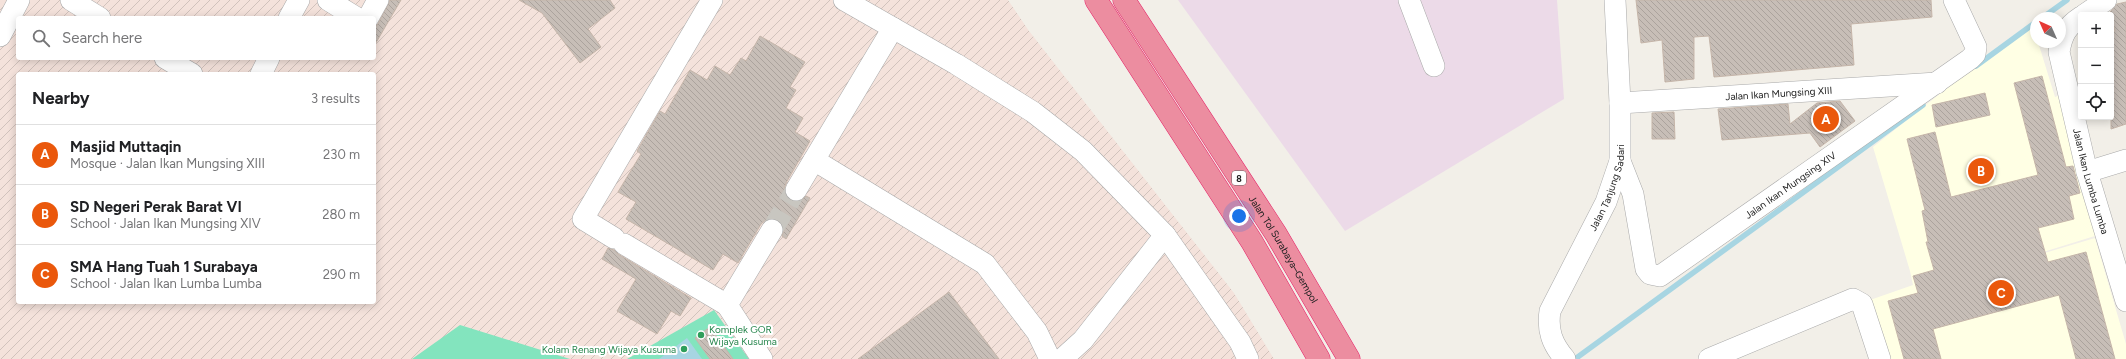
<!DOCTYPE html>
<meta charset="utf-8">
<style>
:root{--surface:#fff;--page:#f6f6f6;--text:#202124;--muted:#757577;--line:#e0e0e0;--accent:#ea580c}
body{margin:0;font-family:Figtree,sans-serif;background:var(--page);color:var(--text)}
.controls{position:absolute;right:12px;top:12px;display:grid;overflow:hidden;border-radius:4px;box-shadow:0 2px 10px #0003}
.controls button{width:36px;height:36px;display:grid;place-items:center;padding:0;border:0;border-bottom:1px solid var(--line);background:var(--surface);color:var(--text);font:20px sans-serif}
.compass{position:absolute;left:2030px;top:12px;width:36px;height:36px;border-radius:50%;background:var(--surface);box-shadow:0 2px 10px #0003;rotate:315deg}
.you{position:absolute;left:1239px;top:216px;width:14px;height:14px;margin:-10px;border:3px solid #fff;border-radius:50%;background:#1a73e8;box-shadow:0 0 0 6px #1a73e833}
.badge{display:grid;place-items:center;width:26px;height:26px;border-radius:50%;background:var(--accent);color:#fff;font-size:13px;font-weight:700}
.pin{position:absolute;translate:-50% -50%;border:2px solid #fff;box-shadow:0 1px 4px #0006}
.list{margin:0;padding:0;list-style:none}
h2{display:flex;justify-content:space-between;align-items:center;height:52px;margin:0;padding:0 16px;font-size:17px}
h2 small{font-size:13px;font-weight:400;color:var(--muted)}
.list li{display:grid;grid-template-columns:26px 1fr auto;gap:12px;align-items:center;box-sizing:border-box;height:60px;padding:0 16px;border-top:1px solid var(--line)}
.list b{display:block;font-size:15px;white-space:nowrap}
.list p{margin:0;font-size:13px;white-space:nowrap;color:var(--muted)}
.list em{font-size:13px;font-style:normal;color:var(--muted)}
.icon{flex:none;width:22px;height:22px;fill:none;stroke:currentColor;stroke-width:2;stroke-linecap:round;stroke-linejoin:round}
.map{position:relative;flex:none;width:2126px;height:359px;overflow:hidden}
.search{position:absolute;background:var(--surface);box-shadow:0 2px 10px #0003;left:16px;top:16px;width:360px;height:44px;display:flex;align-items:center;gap:10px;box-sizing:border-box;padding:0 14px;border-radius:4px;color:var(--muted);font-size:15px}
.panel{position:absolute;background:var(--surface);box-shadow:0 2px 10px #0003;left:16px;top:72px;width:360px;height:232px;border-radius:4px}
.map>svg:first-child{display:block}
</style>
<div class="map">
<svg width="2126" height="359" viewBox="0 0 2126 359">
<defs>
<pattern id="military-furrows" width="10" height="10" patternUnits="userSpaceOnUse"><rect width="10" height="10" fill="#f4e2db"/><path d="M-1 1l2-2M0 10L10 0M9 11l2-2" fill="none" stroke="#d1c2bc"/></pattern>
<pattern id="building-back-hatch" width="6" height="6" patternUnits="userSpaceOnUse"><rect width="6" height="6" fill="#c7beb7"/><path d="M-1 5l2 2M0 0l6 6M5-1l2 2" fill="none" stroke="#aba39d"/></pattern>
</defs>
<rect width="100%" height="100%" fill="#f2efe8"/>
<!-- industrial -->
<path fill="#ecdae8" d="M 1178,0 L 1557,0 L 1564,99 L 1345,231 Z"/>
<!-- education -->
<path fill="#ffffe4" d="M 2033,27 L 2036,42 L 2038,42 L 2055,97 L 2061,95 L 2098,235 L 1947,282 L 2095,238 L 2126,344 L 2126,359 L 1886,359 L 1870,300 L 1913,285 L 1910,271 L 1873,147 L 1946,89 Z"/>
<!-- military -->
<path fill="url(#military-furrows)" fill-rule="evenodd" d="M 0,0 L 1008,0 L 1029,31 L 1234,293 L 1274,359 L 0,359 ZM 18,18 L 374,18 L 374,58 L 18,58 ZM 18,74 L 374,74 L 374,302 L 18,302 Z"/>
<!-- pitch -->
<g fill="#83e4be">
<path d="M 714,310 L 749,359 L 627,359 Z"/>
<path d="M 460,325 L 570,359 L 412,359 Z"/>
</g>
<!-- water -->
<path fill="#a7d5e2" d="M 687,338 L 702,359 L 659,359 Z"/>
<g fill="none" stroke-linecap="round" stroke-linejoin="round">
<!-- stream -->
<g stroke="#a7d5e2" stroke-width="5.5">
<path d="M 2042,18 L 2067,0"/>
<path d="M 1976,66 L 2036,22"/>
<path d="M 1575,359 L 1923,105"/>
</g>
</g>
<!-- building -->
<g fill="url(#building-back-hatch)" stroke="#c5b5a9">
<path d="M 390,0 L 401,0 L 374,46 L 374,28 L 378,24 Z"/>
<path d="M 519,0 L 610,0 L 615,8 L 588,29 L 601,47 L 580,63 L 542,13 Z"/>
<path d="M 1636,0 L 1931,0 L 1932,17 L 1851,24 L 1854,65 L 1714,77 L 1709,36 L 1694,37 L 1694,79 L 1665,82 L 1662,40 L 1641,43 Z"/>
<path d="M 2126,2 L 2126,124 L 2111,129 L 2111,32 L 2115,31 L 2110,12 L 2117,4 Z"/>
<path d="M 760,36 L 805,62 L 790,87 L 796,90 L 786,108 L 803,118 L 795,132 L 810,141 L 786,183 L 784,190 L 786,196 L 790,200 L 801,201 L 806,196 L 810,198 L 786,239 L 782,236 L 784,230 L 778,220 L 773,218 L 767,219 L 761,224 L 738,263 L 723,254 L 713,270 L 626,219 L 636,202 L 618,192 L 641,154 L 637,151 L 660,111 L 665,114 L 690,70 L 707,80 L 715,66 L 730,75 L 741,58 L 746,61 Z"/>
<path d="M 2042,76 L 2066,167 L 2073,166 L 2080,193 L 2069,196 L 2074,219 L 2038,228 L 2048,262 L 2086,252 L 2115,359 L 2076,359 L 2059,295 L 1933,329 L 1941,359 L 1904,359 L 1888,301 L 1918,293 L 1913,276 L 1934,270 L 1926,242 L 1928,242 L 1922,211 L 1925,210 L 1907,139 L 1935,132 L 1951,197 L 2038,175 L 2014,83 Z"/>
<path d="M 1985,93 L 1990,115 L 1936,127 L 1932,105 Z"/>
<path d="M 1840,101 L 1855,121 L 1820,147 L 1810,133 L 1722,140 L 1718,109 L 1788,104 L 1790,124 L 1817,103 Z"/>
<path d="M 1674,112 L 1675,139 L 1652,139 L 1652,113 Z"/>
<path d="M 608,248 L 614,250 L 618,254 L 691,298 L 680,316 L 671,311 L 657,334 L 617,311 L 636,279 L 602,259 Z"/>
<path d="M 949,292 L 999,359 L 858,359 Z"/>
<path d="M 710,327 L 733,359 L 710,359 L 695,338 Z"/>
</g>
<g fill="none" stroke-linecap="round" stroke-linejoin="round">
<!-- minor-tunnel -->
<path stroke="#c8c6c0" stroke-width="21" stroke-dasharray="21 10" stroke-linecap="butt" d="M 772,230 L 796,190"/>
<defs>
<g id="minor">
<path d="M 71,0 L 100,18"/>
<path d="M 328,0 L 357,18"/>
<path d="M 844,0 L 956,64 L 1033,112 L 1083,151 L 1165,235 L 1240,342 L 1248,359"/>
<path d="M 1409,0 L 1434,66"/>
<path d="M 2084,15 L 2106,0"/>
<path id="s1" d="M 2081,17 C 2066,27 2062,35 2059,52 L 2087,172 L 2126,301"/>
<path d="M 289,18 L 299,0"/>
<path d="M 368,18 L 378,0"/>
<path d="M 0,36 L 19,0"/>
<path d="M 165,58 L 192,74"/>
<path d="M 261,74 L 269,58"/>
<path id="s2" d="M 1620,103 L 1937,83"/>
<path d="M 814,160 L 985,264 L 1037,332 L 1050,359"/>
<path id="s3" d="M 1620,161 L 1633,194 L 1646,269 L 1650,274 L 1660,276 L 1970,59 L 1975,54 L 1976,47 L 1954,0"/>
<path d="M 2087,172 L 2126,160"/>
<path d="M 796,190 L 893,28"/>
<path d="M 614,238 L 583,219 L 712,0"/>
<path d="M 624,244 L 727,305"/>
<path d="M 762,359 L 727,305 L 772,230"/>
<path d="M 1062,359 L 1083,340 L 1165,235"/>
<path id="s4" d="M 1565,359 C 1552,344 1547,330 1550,311 L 1606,202 L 1620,161 L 1620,103 L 1615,0"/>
<path d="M 1709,359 L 1853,299 L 1862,304 L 1880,359"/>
</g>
<g id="highway">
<path d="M 1096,0 L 1252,242 L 1319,359"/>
<path id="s5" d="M 1124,0 L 1276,234 L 1349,359"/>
</g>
</defs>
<!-- minor casing -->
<use href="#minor" stroke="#a9a9a9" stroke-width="22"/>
<!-- highway casing -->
<use href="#highway" stroke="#e52066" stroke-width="23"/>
<!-- minor -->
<use href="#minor" stroke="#fff" stroke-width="21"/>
<!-- highway -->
<use href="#highway" stroke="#ec8da0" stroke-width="22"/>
</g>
<!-- markers -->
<g fill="#2e9e5b" stroke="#fff" stroke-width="1.5">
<circle cx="701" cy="335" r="4"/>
<circle cx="684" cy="349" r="4"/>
</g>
<g text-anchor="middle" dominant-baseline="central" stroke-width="4" stroke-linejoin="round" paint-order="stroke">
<!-- shield labels -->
<rect fill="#fff" stroke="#646464" stroke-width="1" x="1232" y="171" width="14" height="14" rx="3"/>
<g font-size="9" font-weight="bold" fill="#222">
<text x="1239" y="178">8</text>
</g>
<!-- street labels -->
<g font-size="10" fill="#222" stroke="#fff">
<text stroke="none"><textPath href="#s2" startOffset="159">Jalan Ikan Mungsing XIII</textPath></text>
<text stroke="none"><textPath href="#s1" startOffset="176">Jalan Ikan Lumba Lumba</textPath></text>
<text stroke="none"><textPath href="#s4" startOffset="189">Jalan Tanjung Sadari</textPath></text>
<text stroke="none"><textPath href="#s3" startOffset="287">Jalan Ikan Mungsing XIV</textPath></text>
<text stroke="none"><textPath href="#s5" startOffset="296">Jalan Tol Surabaya–Gempol</textPath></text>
</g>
<!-- leisure labels -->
<g font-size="10" fill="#27864d" stroke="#fff" text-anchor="start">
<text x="709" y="329">Komplek GOR<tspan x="709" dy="12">Wijaya Kusuma</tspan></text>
<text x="676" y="349" text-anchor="end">Kolam Renang Wijaya Kusuma</text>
</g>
</g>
</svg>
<div class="controls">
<button>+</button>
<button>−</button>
<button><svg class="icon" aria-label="locate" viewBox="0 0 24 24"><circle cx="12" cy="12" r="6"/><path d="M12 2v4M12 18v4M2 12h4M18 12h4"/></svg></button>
</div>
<svg class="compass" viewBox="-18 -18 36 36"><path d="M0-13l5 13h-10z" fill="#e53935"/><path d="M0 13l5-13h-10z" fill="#757577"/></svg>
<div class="you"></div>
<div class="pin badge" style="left:1826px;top:119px">A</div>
<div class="pin badge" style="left:1981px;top:171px">B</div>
<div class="pin badge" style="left:2001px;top:293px">C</div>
<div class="search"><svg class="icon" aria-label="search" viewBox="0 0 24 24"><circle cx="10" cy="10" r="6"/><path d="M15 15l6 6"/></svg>Search here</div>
<section class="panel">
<h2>Nearby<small>3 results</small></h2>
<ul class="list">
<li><span class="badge">A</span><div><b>Masjid Muttaqin</b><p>Mosque · Jalan Ikan Mungsing XIII</p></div><em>230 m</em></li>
<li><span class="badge">B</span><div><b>SD Negeri Perak Barat VI</b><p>School · Jalan Ikan Mungsing XIV</p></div><em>280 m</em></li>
<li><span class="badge">C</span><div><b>SMA Hang Tuah 1 Surabaya</b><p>School · Jalan Ikan Lumba Lumba</p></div><em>290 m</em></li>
</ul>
</section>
</div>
